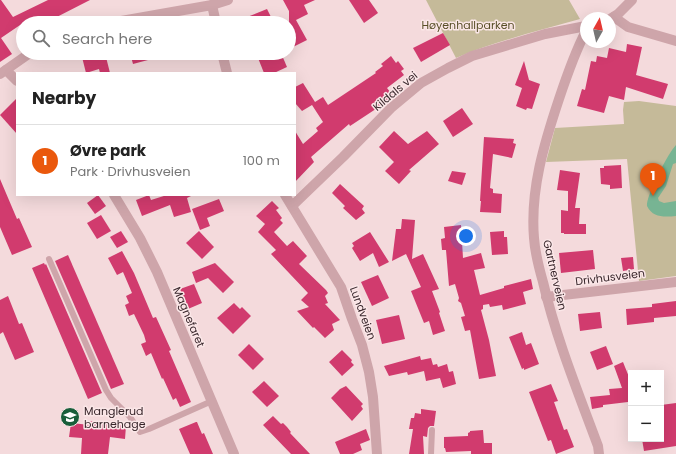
<!DOCTYPE html>
<meta charset="utf-8">
<style>
:root{--surface:#fff;--page:#f6f6f6;--text:#222;--muted:#767676;--line:#e0e0e0;--accent:#ea580c}
body{margin:0;font-family:Poppins,sans-serif;background:var(--page);color:var(--text)}
.controls{position:absolute;right:12px;bottom:12px;display:grid;overflow:hidden;border-radius:0px;box-shadow:0 4px 16px #0002}
.controls button{width:36px;height:36px;display:grid;place-items:center;padding:0;border:0;border-bottom:1px solid var(--line);background:var(--surface);color:var(--text);font:20px sans-serif}
.compass{position:absolute;left:580px;top:12px;width:36px;height:36px;border-radius:50%;background:var(--surface);box-shadow:0 4px 16px #0002;rotate:8deg}
.you{position:absolute;left:466px;top:236px;width:14px;height:14px;margin:-10px;border:3px solid #fff;border-radius:50%;background:#1a73e8;box-shadow:0 0 0 6px #1a73e833}
.badge{display:grid;place-items:center;width:26px;height:26px;border-radius:50%;background:var(--accent);color:#fff;font-size:13px;font-weight:700}
.pin{position:absolute;translate:-50% -33px;filter:drop-shadow(0 1px 2px #0008)}
.pin::after{content:'';position:absolute;top:21px;width:14px;height:12px;background:inherit;clip-path:polygon(0 0,100% 0,50% 100%)}
.list{margin:0;padding:0;list-style:none}
h2{display:flex;justify-content:space-between;align-items:center;height:52px;margin:0;padding:0 16px;font-size:17px}
h2 small{font-size:13px;font-weight:400;color:var(--muted)}
.list li{display:grid;grid-template-columns:26px 1fr auto;gap:12px;align-items:center;box-sizing:border-box;height:72px;padding:0 16px;border-top:1px solid var(--line)}
.list b{display:block;font-size:15px;white-space:nowrap}
.list p{margin:0;font-size:13px;white-space:nowrap;color:var(--muted)}
.list em{font-size:13px;font-style:normal;color:var(--muted)}
.icon{flex:none;width:22px;height:22px;fill:none;stroke:currentColor;stroke-width:2;stroke-linecap:round;stroke-linejoin:round}
.map{position:relative;flex:none;width:676px;height:454px;overflow:hidden}
.search{position:absolute;background:var(--surface);box-shadow:0 4px 16px #0002;left:16px;top:16px;width:280px;height:44px;display:flex;align-items:center;gap:10px;box-sizing:border-box;padding:0 14px;border-radius:22px;color:var(--muted);font-size:15px}
.panel{position:absolute;background:var(--surface);box-shadow:0 4px 16px #0002;left:16px;top:72px;width:280px;height:124px;border-radius:0px}
.map>svg:first-child{display:block}
</style>
<div class="map">
<svg width="676" height="454" viewBox="0 0 676 454">
<rect width="100%" height="100%" fill="#f4dadc"/>
<!-- green -->
<g fill="#c5ba99">
<path d="M 426,0 L 569,0 L 580,19 C 538,31 496,41 456,58 Z"/>
<path d="M 639,101 L 676,106 L 676,276 L 639,281 L 627,159 L 546,162 L 555,128 L 624,124 L 623,110 L 624,102 Z"/>
</g>
<!-- water -->
<path fill="#77b493" d="M 676,145 L 676,163 L 673,164 L 666,186 L 658,198 L 659,201 L 664,203 L 676,201 L 676,216 C 664,217 653,218 647,206 C 646,196 668,153 676,145 Z"/>
<!-- building -->
<g fill="#d13b6e">
<path d="M 0,0 L 1,0 L 13,17 L 48,0 L 90,0 L 47,22 L 46,18 L 34,23 L 31,18 L 23,23 L 1,38 L 12,54 L 0,62 Z"/>
<path d="M 283,0 L 315,0 L 304,5 L 308,14 L 296,20 L 307,40 L 289,49 L 289,11 Z"/>
<path d="M 349,0 L 369,0 L 378,13 L 364,23 Z"/>
<path d="M 267,9 L 272,19 L 262,23 L 232,23 Z"/>
<path d="M 443,33 L 450,45 L 421,62 L 413,48 Z"/>
<path d="M 627,44 L 642,47 L 636,75 L 668,84 L 663,99 L 626,87 L 624,100 L 609,96 L 604,113 L 577,106 L 582,89 L 585,90 L 591,61 L 596,62 L 597,56 L 607,58 L 609,48 L 626,52 Z"/>
<path d="M 99,53 L 105,53 L 110,73 L 100,73 L 99,69 L 86,73 L 82,57 Z"/>
<path d="M 130,53 L 163,53 L 163,56 L 133,64 Z"/>
<path d="M 271,53 L 281,53 L 287,67 L 274,73 L 264,73 L 258,58 Z"/>
<path d="M 391,56 L 396,63 L 398,61 L 404,69 L 401,71 L 404,75 L 387,88 L 394,97 L 350,126 L 349,124 L 311,157 L 314,162 L 295,182 L 295,131 L 303,144 L 318,131 L 316,128 L 323,122 L 312,105 L 302,111 L 295,103 L 295,87 L 303,83 L 315,102 L 323,97 L 328,105 L 376,73 L 375,72 L 383,66 L 381,64 Z"/>
<path d="M 524,61 L 529,80 L 540,84 L 532,109 L 527,108 L 526,110 L 516,106 L 522,88 L 515,85 Z"/>
<path d="M 17,98 L 17,134 L 0,115 Z"/>
<path d="M 462,108 L 473,124 L 453,137 L 443,121 Z"/>
<path d="M 394,131 L 408,144 L 427,131 L 439,144 L 409,170 L 411,171 L 399,184 L 385,171 L 394,162 L 379,147 Z"/>
<path d="M 484,137 L 514,139 L 513,143 L 516,144 L 512,158 L 493,154 L 490,188 L 493,189 L 493,193 L 502,194 L 501,213 L 480,212 L 481,201 L 480,201 Z"/>
<path d="M 621,165 L 622,188 L 610,189 L 610,185 L 601,184 L 600,168 L 604,168 L 604,166 Z"/>
<path d="M 560,170 L 580,173 L 575,208 L 580,208 L 579,224 L 586,224 L 586,234 L 564,234 L 564,233 L 561,233 L 561,210 L 568,211 L 568,191 L 557,190 Z"/>
<path d="M 452,171 L 466,173 L 462,185 L 448,181 Z"/>
<path d="M 0,179 L 17,219 L 19,218 L 32,247 L 12,255 L 0,227 Z"/>
<path d="M 340,184 L 364,206 L 362,209 L 365,213 L 356,220 L 343,208 L 345,206 L 332,193 Z"/>
<path d="M 98,195 L 106,206 L 95,214 L 87,203 Z"/>
<path d="M 149,195 L 151,200 L 167,195 L 193,195 L 187,198 L 191,212 L 174,217 L 170,205 L 142,216 L 136,200 Z"/>
<path d="M 219,199 L 224,211 L 207,218 L 210,226 L 200,230 L 192,209 Z"/>
<path d="M 272,201 L 279,208 L 276,210 L 282,218 L 280,220 L 283,223 L 274,232 L 287,246 L 293,241 L 307,256 L 299,264 L 326,290 L 328,293 L 325,296 L 328,303 L 325,304 L 340,320 L 332,324 L 334,330 L 325,338 L 314,327 L 313,328 L 297,311 L 309,307 L 301,300 L 308,293 L 271,254 L 276,250 L 258,232 L 265,224 L 256,216 Z"/>
<path d="M 101,215 L 111,231 L 97,239 L 87,223 Z"/>
<path d="M 402,219 L 415,220 L 412,259 L 423,254 L 439,289 L 432,291 L 440,312 L 439,313 L 445,331 L 433,335 L 429,321 L 424,323 L 411,291 L 421,287 L 406,254 L 392,261 L 396,229 L 401,229 Z"/>
<path d="M 461,225 L 463,258 L 481,253 L 485,268 L 474,270 L 480,295 L 504,288 L 504,286 L 531,279 L 533,289 L 523,292 L 526,304 L 503,310 L 502,305 L 490,307 L 489,304 L 483,305 L 483,309 L 481,310 L 489,340 L 496,376 L 479,379 L 470,330 L 465,331 L 461,317 L 465,316 L 461,303 L 458,301 L 459,298 L 455,284 L 449,286 L 446,250 L 442,250 L 441,239 L 445,238 L 444,227 Z"/>
<path d="M 121,231 L 128,242 L 117,248 L 110,237 Z"/>
<path d="M 199,231 L 214,247 L 202,259 L 186,243 Z"/>
<path d="M 504,231 L 504,237 L 507,237 L 508,254 L 492,255 L 490,232 Z"/>
<path d="M 370,232 L 389,262 L 379,267 L 373,253 L 360,261 L 352,248 L 354,246 L 352,243 Z"/>
<path d="M 593,250 L 595,269 L 561,273 L 559,253 Z"/>
<path d="M 122,251 L 134,273 L 153,318 L 156,317 L 171,350 L 169,351 L 191,402 L 180,407 L 176,398 L 173,400 L 163,378 L 162,379 L 151,353 L 146,356 L 141,344 L 146,342 L 144,335 L 134,314 L 129,316 L 125,305 L 129,303 L 126,296 L 132,293 L 123,272 L 117,275 L 108,258 Z"/>
<path d="M 68,255 L 124,384 L 111,389 L 55,261 Z"/>
<path d="M 633,257 L 634,269 L 623,271 L 621,258 Z"/>
<path d="M 44,263 L 45,265 L 46,264 L 102,393 L 88,399 L 32,268 Z"/>
<path d="M 215,263 L 234,282 L 223,293 L 208,278 L 196,283 L 192,272 Z"/>
<path d="M 378,275 L 389,298 L 372,306 L 361,282 Z"/>
<path d="M 194,284 L 202,303 L 188,309 L 180,289 Z"/>
<path d="M 8,296 L 19,324 L 22,323 L 34,352 L 15,360 L 3,332 L 0,334 L 0,300 Z"/>
<path d="M 676,301 L 676,316 L 654,318 L 654,322 L 627,325 L 626,309 L 652,307 L 652,304 Z"/>
<path d="M 234,303 L 240,309 L 242,307 L 251,316 L 233,334 L 217,318 Z"/>
<path d="M 600,312 L 602,328 L 580,331 L 578,314 Z"/>
<path d="M 399,315 L 405,339 L 382,344 L 376,320 Z"/>
<path d="M 522,332 L 526,345 L 531,343 L 539,364 L 524,370 L 524,368 L 522,369 L 509,337 Z"/>
<path d="M 249,344 L 264,359 L 253,370 L 238,355 Z"/>
<path d="M 606,346 L 613,364 L 597,370 L 590,352 Z"/>
<path d="M 342,350 L 352,360 L 351,362 L 354,365 L 342,376 L 329,362 Z"/>
<path d="M 420,356 L 421,360 L 431,358 L 433,365 L 437,364 L 438,367 L 447,364 L 449,372 L 453,371 L 456,384 L 443,388 L 440,378 L 426,381 L 424,371 L 408,375 L 407,372 L 389,376 L 384,366 Z"/>
<path d="M 623,362 L 631,382 L 631,409 L 628,402 L 603,405 L 603,407 L 592,409 L 590,397 L 610,395 L 609,389 L 622,388 L 614,366 Z"/>
<path d="M 264,381 L 279,396 L 267,407 L 252,392 Z"/>
<path d="M 551,384 L 558,401 L 554,402 L 564,430 L 567,429 L 574,447 L 556,454 L 551,440 L 548,441 L 529,392 Z"/>
<path d="M 346,386 L 363,404 L 361,406 L 363,409 L 352,421 L 331,398 L 340,389 Z"/>
<path d="M 676,403 L 676,446 L 644,451 L 642,439 L 661,439 L 661,436 L 663,436 L 661,405 Z"/>
<path d="M 421,409 L 436,411 L 434,426 L 430,426 L 428,428 L 427,437 L 423,436 L 424,454 L 409,454 L 413,429 L 409,429 L 411,418 L 414,418 L 415,413 L 421,414 Z"/>
<path d="M 273,416 L 281,424 L 283,423 L 287,427 L 291,432 L 290,433 L 310,454 L 291,454 L 263,425 Z"/>
<path d="M 90,421 L 126,426 L 125,439 L 110,437 L 108,454 L 81,454 L 82,438 L 69,437 L 71,423 L 90,425 Z"/>
<path d="M 196,422 L 197,422 L 202,434 L 204,433 L 213,454 L 190,454 L 179,429 Z"/>
<path d="M 366,429 L 370,440 L 360,444 L 362,450 L 353,454 L 340,454 L 335,442 Z"/>
<path d="M 483,430 L 484,443 L 492,443 L 492,454 L 471,454 L 471,451 L 446,452 L 445,448 L 444,448 L 444,437 L 468,436 L 468,433 L 470,432 L 470,431 Z"/>
</g>
<g fill="none" stroke-linecap="round" stroke-linejoin="round">
<!-- service -->
<g stroke="#cea5aa" stroke-width="6">
<path d="M 49,259 L 106,390 L 111,398 L 130,417 L 140,432 L 149,429 L 212,401"/>
<path d="M 431,454 L 432,430"/>
</g>
<!-- minor -->
<g stroke="#cea5aa" stroke-width="10">
<path d="M 212,5 L 216,23"/>
<path d="M 614,17 L 628,27 L 676,41"/>
<path d="M 610,19 L 618,14 L 632,0"/>
<path d="M 110,23 L 212,5 L 228,0"/>
<path d="M 586,31 C 575,52 567,75 559,99 C 544,144 530,190 534,238 C 535,253 539,268 543,282 C 556,338 578,392 598,446 L 599,454"/>
<path d="M 222,53 L 227,73"/>
<path d="M 6,70 L 17,81"/>
<path d="M 0,74 L 30,53"/>
<path d="M 114,195 L 140,238 L 157,272 L 234,454"/>
<path d="M 285,195 L 341,287 L 352,319 L 362,345 L 369,372 L 373,397 L 377,454"/>
<path d="M 292,206 L 343,157 L 391,108 L 421,83 L 448,68 L 472,56 L 545,34 L 586,26"/>
<path d="M 546,297 L 676,282"/>
</g>
</g>
<!-- icons -->
<defs>
<symbol id="school-disc" viewBox="-11 -11 22 22"><circle r="9.5" fill="#185e3a" stroke="#fbe7e8"/><path d="M0-5L7-2L0 1L-7-2ZM-4 1L0 2.5L4 1V4Q0 6-4 4Z" fill="#fff"/></symbol>
</defs>
<g fill-rule="evenodd">
<use href="#school-disc" x="59" y="406" width="22" height="22"/>
</g>
<g text-anchor="middle" dominant-baseline="central" stroke-width="3" stroke-linejoin="round" paint-order="stroke">
<!-- park labels -->
<g font-size="11" fill="#594f28" stroke="#fbe7e8">
<text x="468" y="25">Høyenhallparken</text>
</g>
<!-- street labels -->
<g font-size="11" fill="#39272c" stroke="#fbe7e8">
<text transform="translate(395 91) rotate(-40)">Kildals vei</text>
<text transform="translate(555 275) rotate(77)">Gartnerveien</text>
<text transform="translate(610 277) rotate(-7)">Drivhusveien</text>
<text transform="translate(363 313) rotate(70)">Lundveien</text>
<text transform="translate(189 317) rotate(67)">Magnefaret</text>
</g>
<!-- poi labels -->
<g font-size="11" fill="#39272c" stroke="#fbe7e8" text-anchor="start">
<text x="84" y="411">Manglerud<tspan x="84" dy="13">barnehage</tspan></text>
</g>
</g>
</svg>
<div class="controls">
<button>+</button>
<button>−</button>
</div>
<svg class="compass" viewBox="-18 -18 36 36"><path d="M0-13l5 13h-10z" fill="#e53935"/><path d="M0 13l5-13h-10z" fill="#767676"/></svg>
<div class="you"></div>
<div class="pin badge" style="left:653px;top:196px">1</div>
<div class="search"><svg class="icon" aria-label="search" viewBox="0 0 24 24"><circle cx="10" cy="10" r="6"/><path d="M15 15l6 6"/></svg>Search here</div>
<section class="panel">
<h2>Nearby<small></small></h2>
<ul class="list">
<li><span class="badge">1</span><div><b>Øvre park</b><p>Park · Drivhusveien</p></div><em>100 m</em></li>
</ul>
</section>
</div>
